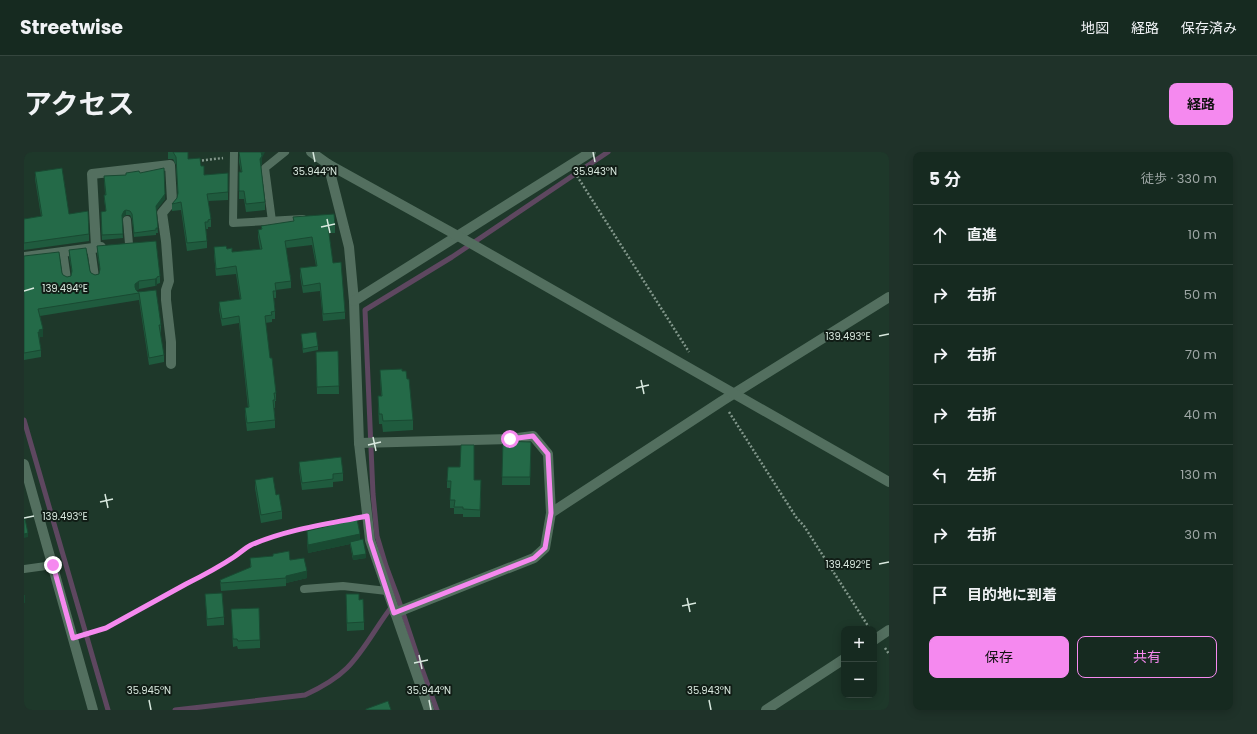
<!DOCTYPE html>
<html lang="ja">
<meta charset="utf-8">
<style>
:root{--surface:#162a20;--page:#1f3229;--text:#f1f3f6;--muted:#9ea7a5;--line:#35463e;--accent:#f589ef}
body{margin:0;font-family:Poppins,"Noto Sans JP",sans-serif;background:var(--page);color:var(--text)}
.controls{position:absolute;right:12px;bottom:12px;display:grid;overflow:hidden;border-radius:8px;box-shadow:0 2px 10px #0003}
.controls button{width:36px;height:36px;display:grid;place-items:center;padding:0;border:0;border-bottom:1px solid var(--line);background:var(--surface);color:var(--text);font:20px sans-serif}
.stop{position:absolute;width:12px;height:12px;margin:-9px;border:3px solid #f589ef;border-radius:50%;background:#fff}
.stop.end{background:#f589ef;border-color:#fff;box-shadow:0 1px 4px #0008}
.list{margin:0;padding:0;list-style:none}
h2{display:flex;justify-content:space-between;align-items:center;height:52px;margin:0;padding:0 16px;font-size:17px}
h2 small{font-size:13px;font-weight:400;color:var(--muted)}
.list li{display:grid;grid-template-columns:26px 1fr auto;gap:12px;align-items:center;box-sizing:border-box;height:60px;padding:0 16px;border-top:1px solid var(--line)}
.list b{display:block;font-size:15px;white-space:nowrap}
.list em{font-size:13px;font-style:normal;color:var(--muted)}
.actions{display:flex;gap:8px;padding:12px 16px}
.actions a{flex:1;padding:9px 0;border:1px solid var(--accent);border-radius:8px;text-align:center;font-size:14px;color:var(--accent)}
.actions .main{background:var(--accent);color:#111}
.icon{flex:none;width:22px;height:22px;fill:none;stroke:currentColor;stroke-width:2;stroke-linecap:round;stroke-linejoin:round}
.map{position:relative;flex:none;width:865px;height:558px;overflow:hidden;border-radius:8px}
header{display:flex;align-items:center;gap:24px;box-sizing:border-box;height:56px;padding:0 20px;background:var(--surface);border-bottom:1px solid var(--line)}
header strong{font-size:19px}
nav{display:flex;gap:22px;margin-inline-start:auto;font-size:14px}
.intro{display:flex;align-items:center;justify-content:space-between;box-sizing:border-box;height:96px;padding:0 24px}
h1{margin:0;font-size:28px}
.button{padding:10px 18px;border-radius:8px;background:var(--accent);color:#111;font-size:14px;font-weight:700}
main{display:flex;gap:24px;padding:0 24px}
aside{flex:1;background:var(--surface);border-radius:8px;box-shadow:0 2px 10px #0003}
.map>svg:first-child{display:block}
</style>
<header>
<strong>Streetwise</strong>
<nav><a>地図</a><a>経路</a><a>保存済み</a></nav>
</header>
<div class="intro"><h1>アクセス</h1><a class="button">経路</a></div>
<main>
<div class="map">
<svg width="865" height="558" viewBox="0 0 865 558">
<rect width="100%" height="100%" fill="#1e382a"/>
<g fill="none" stroke-linecap="round" stroke-linejoin="round">
<!-- stream -->
<g stroke="#5e4760" stroke-width="5">
<path d="M 0,268 L 84,558"/>
<path d="M 151,558 L 281,543 C 296,536 311,528 323,516 C 341,498 353,473 369,453"/>
<path d="M 413,558 L 394,506 L 374,446 L 362,414 L 353,384 L 349,342 L 341,158 L 428,105 L 584,0"/>
</g>
<!-- path -->
<g stroke="#82978b" stroke-width="2.5" stroke-dasharray="2 2" stroke-linecap="butt">
<path d="M 174,9 L 199,6"/>
<path d="M 553,24 L 665,200"/>
<path d="M 705,260 L 772,365 L 780,374 L 846,477"/>
<path d="M 61,483 L 82,476 L 162,432 C 178,424 194,415 210,405 C 215,401 221,396 227,393 C 260,379 296,373 331,367"/>
<path d="M 861,496 L 865,502"/>
</g>
<!-- service -->
<g stroke="#536f5f" stroke-width="8">
<path d="M 210,0 L 209,71 L 279,67"/>
<path d="M 103,68 L 105,92"/>
<path d="M 248,69 L 241,16 L 261,0"/>
<path d="M 67,96 L 71,125"/>
<path d="M 39,99 L 43,127"/>
<path d="M 0,417 L 29,413"/>
<path d="M 280,437 L 319,434 L 363,439"/>
</g>
<!-- minor -->
<g stroke="#536f5f" stroke-width="10">
<path d="M 304,12 L 325,95 L 330,149 L 335,291 L 346,388 L 405,558"/>
<path d="M 72,95 L 68,22 L 146,13 L 148,49 L 138,61 L 142,89 L 145,129 L 142,138 L 142,148 L 147,190 L 147,212"/>
<path d="M 0,105 L 77,95"/>
<path d="M 330,149 L 567,0"/>
<path d="M 335,291 L 486,287 L 509,284 L 524,302 L 527,361"/>
<path d="M 371,461 L 510,406 L 521,396 L 527,361 L 698,249 L 865,145"/>
<path d="M 850,488 L 865,478"/>
<path d="M 742,558 L 820,507"/>
</g>
<!-- tertiary -->
<g stroke="#536f5f" stroke-width="10">
<path d="M 287,0 L 304,12 L 434,84 L 865,330"/>
<path d="M 0,312 L 69,558"/>
</g>
</g>
<!-- wall -->
<g fill="#1f5b3e">
<path d="M 144,0 L 164,0 L 164,7 L 177,14 L 180,23 L 204,21 L 204,48 L 184,49 L 187,67 L 187,75 L 184,75 L 184,77 L 182,77 L 183,89 L 183,96 L 163,99 L 157,58 L 148,59 L 148,52 L 153,46 L 154,42 L 152,13 L 149,7 L 144,7 Z"/>
<path d="M 215,0 L 238,6 L 238,12 L 237,13 L 241,50 L 241,58 L 222,60 L 220,47 L 215,47 L 215,20 L 217,20 L 215,10 Z"/>
<path d="M 11,20 L 45,62 L 65,82 L 65,89 L 0,98 L 0,67 L 17,64 L 11,27 Z"/>
<path d="M 116,21 L 141,47 L 132,58 L 134,81 L 132,81 L 132,83 L 110,85 L 108,67 L 106,63 L 102,63 L 100,64 L 98,67 L 99,86 L 78,88 L 77,64 L 82,59 L 80,48 L 80,43 L 81,43 L 80,24 L 102,23 Z"/>
<path d="M 311,73 L 311,81 L 305,81 L 309,111 L 321,160 L 321,167 L 299,169 L 296,139 L 279,141 L 276,124 L 276,116 L 292,114 L 288,93 L 262,96 L 267,129 L 267,136 L 252,138 L 252,146 L 250,146 L 251,159 L 251,167 L 248,167 L 248,170 L 241,171 L 246,206 L 252,241 L 252,249 L 251,249 L 251,256 L 250,256 L 251,268 L 251,276 L 223,279 L 221,263 L 221,256 L 224,256 L 215,171 L 198,174 L 195,158 L 195,150 L 216,147 L 212,122 L 192,124 L 190,103 L 190,95 L 203,97 L 208,100 L 236,97 L 234,85 L 234,78 L 237,77 L 237,74 Z"/>
<path d="M 73,94 L 136,124 L 136,131 L 133,132 L 133,133 L 131,134 L 115,137 L 112,139 L 114,140 L 137,173 L 137,180 L 136,180 L 140,203 L 140,210 L 125,213 L 115,148 L 16,164 L 19,185 L 16,185 L 16,187 L 15,187 L 17,198 L 17,205 L 0,208 L 0,104 L 38,121 L 39,123 L 43,125 L 47,124 L 48,121 L 45,105 L 45,98 L 66,119 L 67,121 L 71,123 L 75,122 L 76,119 L 73,101 Z"/>
<path d="M 277,182 L 294,194 L 294,198 L 279,201 Z"/>
<path d="M 314,199 L 315,242 L 293,242 L 292,200 Z"/>
<path d="M 356,218 L 378,219 L 383,227 L 389,268 L 389,278 L 359,280 L 358,272 L 355,272 L 354,254 L 354,244 L 357,244 Z"/>
<path d="M 479,289 L 507,290 L 506,333 L 478,333 Z"/>
<path d="M 275,310 L 319,321 L 319,329 L 309,330 L 309,335 L 278,338 L 275,318 Z"/>
<path d="M 231,328 L 258,359 L 258,367 L 237,371 L 231,336 Z"/>
<path d="M 450,328 L 457,336 L 456,365 L 439,365 L 439,362 L 430,362 L 430,356 L 426,356 L 426,336 L 423,336 L 423,329 Z"/>
<path d="M 283,379 L 336,388 L 342,406 L 329,408 L 326,392 L 284,401 L 283,387 Z"/>
<path d="M 249,402 L 266,408 L 283,426 L 262,431 L 262,434 L 197,439 L 196,428 L 226,416 L 226,406 L 249,404 Z"/>
<path d="M 181,442 L 200,465 L 200,473 L 183,474 Z"/>
<path d="M 335,448 L 340,470 L 340,478 L 323,479 L 322,450 Z"/>
<path d="M 207,457 L 236,488 L 236,496 L 214,497 L 213,494 L 209,495 Z"/>
</g>
<!-- shaded-wall -->
<g fill="#194a32">
<path d="M 237,0 L 241,0 L 238,6 L 238,12 L 236,14 L 236,7 Z"/>
<path d="M 141,42 L 141,47 L 132,59 L 132,54 Z"/>
<path d="M 102,58 L 102,63 L 100,64 L 98,68 L 98,63 L 100,59 Z"/>
<path d="M 133,126 L 133,133 L 131,134 L 131,127 Z"/>
<path d="M 115,129 L 115,137 L 111,140 L 111,142 L 111,132 Z"/>
<path d="M 19,177 L 19,185 L 16,185 L 16,187 L 14,187 L 14,180 L 15,178 Z"/>
<path d="M 4,381 L 4,385 L 0,386 L 0,382 Z"/>
<path d="M 336,382 L 336,390 L 326,390 L 326,392 L 284,401 L 284,393 Z"/>
<path d="M 342,402 L 342,406 L 329,408 L 329,404 Z"/>
<path d="M 283,419 L 283,426 L 262,431 L 262,424 Z"/>
<rect x="0" y="443" width="1" height="8"/>
</g>
<!-- building -->
<g fill="#246a48" stroke="#194a32">
<path d="M 149,0 L 164,0 L 164,7 L 176,6 L 177,14 L 180,14 L 180,23 L 204,21 L 204,40 L 183,42 L 187,67 L 184,68 L 184,70 L 181,70 L 183,89 L 163,91 L 157,50 L 148,52 L 153,46 L 154,41 L 152,5 Z"/>
<path d="M 215,0 L 237,0 L 238,4 L 236,7 L 241,50 L 222,52 L 220,39 L 215,39 L 215,20 L 218,20 Z"/>
<path d="M 38,16 L 45,62 L 64,59 L 65,82 L 0,91 L 0,67 L 18,64 L 11,20 Z"/>
<path d="M 140,16 L 141,42 L 132,54 L 134,76 L 132,76 L 132,78 L 110,81 L 108,62 L 106,59 L 102,58 L 100,59 L 98,63 L 99,82 L 78,83 L 77,60 L 82,59 L 80,43 L 82,43 L 80,24 L 102,23 L 102,21 L 115,19 L 116,21 Z"/>
<path d="M 310,62 L 311,73 L 304,74 L 309,111 L 317,110 L 321,160 L 299,162 L 296,131 L 279,134 L 276,116 L 293,114 L 288,85 L 261,89 L 267,129 L 251,131 L 252,139 L 249,139 L 251,159 L 247,160 L 248,163 L 241,164 L 246,206 L 248,206 L 252,241 L 250,241 L 251,248 L 249,248 L 251,268 L 223,271 L 221,256 L 225,255 L 215,164 L 198,167 L 195,150 L 217,147 L 212,114 L 192,117 L 190,95 L 202,94 L 203,97 L 208,96 L 208,100 L 238,97 L 234,78 L 238,77 L 237,74 L 270,69 L 269,65 Z"/>
<path d="M 132,89 L 136,124 L 133,125 L 133,126 L 131,127 L 115,129 L 111,132 L 111,135 L 112,138 L 114,140 L 132,138 L 137,173 L 135,173 L 140,203 L 125,206 L 115,141 L 14,157 L 19,177 L 15,178 L 16,180 L 14,180 L 17,198 L 0,201 L 0,104 L 35,100 L 38,121 L 39,123 L 43,125 L 47,124 L 48,119 L 45,98 L 62,96 L 66,119 L 67,121 L 71,123 L 75,122 L 76,117 L 73,94 Z"/>
<path d="M 292,180 L 294,194 L 279,197 L 277,182 Z"/>
<path d="M 314,199 L 315,234 L 293,235 L 292,200 Z"/>
<path d="M 378,217 L 378,219 L 382,219 L 383,227 L 385,227 L 389,268 L 359,269 L 358,262 L 355,262 L 354,244 L 358,244 L 356,218 Z"/>
<path d="M 479,289 L 507,290 L 506,325 L 478,325 Z"/>
<path d="M 437,293 L 450,293 L 450,328 L 457,328 L 456,358 L 439,357 L 439,355 L 430,355 L 431,348 L 426,348 L 427,329 L 423,329 L 424,315 L 436,315 Z"/>
<path d="M 317,305 L 319,321 L 309,322 L 309,327 L 278,331 L 275,310 Z"/>
<path d="M 249,325 L 252,343 L 255,342 L 258,359 L 237,363 L 231,328 Z"/>
<path d="M 0,367 L 1,367 L 4,381 L 0,382 Z"/>
<path d="M 333,367 L 336,382 L 284,393 L 283,379 Z"/>
<path d="M 339,387 L 342,402 L 329,404 L 326,390 Z"/>
<path d="M 265,399 L 266,408 L 280,406 L 283,419 L 262,424 L 262,426 L 197,431 L 196,428 L 227,415 L 226,406 L 249,404 L 249,402 Z"/>
<path d="M 198,441 L 200,465 L 183,467 L 181,442 Z"/>
<path d="M 322,442 L 335,442 L 335,448 L 339,447 L 340,470 L 323,471 Z"/>
<path d="M 235,456 L 236,488 L 214,489 L 213,487 L 209,487 L 207,457 Z"/>
<path d="M 364,549 L 367,558 L 342,558 L 342,557 Z"/>
</g>
<g fill="none" stroke-linecap="round" stroke-linejoin="round">
<!-- route -->
<path stroke="#f589ef" stroke-width="5" d="M 29,413 L 49,486 L 82,476 L 162,432 C 178,424 195,415 210,405 C 216,401 221,396 227,393 C 264,377 304,372 343,364 L 346,388 L 370,461 L 510,406 L 521,396 L 527,361 L 524,302 L 509,284 L 486,287"/>
</g>
<!-- ticks -->
<path fill="none" stroke="#d9e9df" stroke-width="1.5" d="M 289,0 L 291,10M 569,0 L 571,10M 303,67 L 306,81M 297,75 L 311,72M 0,139 L 10,136M 855,184 L 865,182M 617,228 L 620,242M 612,236 L 625,233M 349,285 L 352,299M 344,293 L 357,290M 81,342 L 84,356M 76,350 L 89,347M 0,366 L 10,364M 855,412 L 865,410M 663,446 L 666,460M 658,454 L 672,451M 395,503 L 398,517M 390,511 L 404,508M 125,548 L 127,558M 405,548 L 407,558M 685,548 L 687,558"/>
<g font-size="10" text-anchor="middle" fill="#d9e9df" stroke="#111d16" stroke-width="4" stroke-linejoin="round" paint-order="stroke">
<text x="291" y="23">35.944°N</text>
<text x="571" y="23">35.943°N</text>
<text x="41" y="140">139.494°E</text>
<text x="824" y="188">139.493°E</text>
<text x="41" y="368">139.493°E</text>
<text x="824" y="416">139.492°E</text>
<text x="125" y="542">35.945°N</text>
<text x="405" y="542">35.944°N</text>
<text x="685" y="542">35.943°N</text>
</g>
</svg>
<div class="controls">
<button>+</button>
<button>−</button>
</div>
<div class="stop" style="left:486px;top:287px"></div>
<div class="stop end" style="left:29px;top:413px"></div>
</div>
<aside>
<h2>5 分<small>徒歩 · 330 m</small></h2>
<ul class="list">
<li><svg class="icon" aria-label="ahead" viewBox="0 0 24 24"><path d="M12 20V5M6 11l6-6 6 6"/></svg><div><b>直進</b></div><em>10 m</em></li>
<li><svg class="icon" aria-label="right" viewBox="0 0 24 24"><path d="M7 20v-9h11M14 6l5 5-5 5"/></svg><div><b>右折</b></div><em>50 m</em></li>
<li><svg class="icon" aria-label="right" viewBox="0 0 24 24"><path d="M7 20v-9h11M14 6l5 5-5 5"/></svg><div><b>右折</b></div><em>70 m</em></li>
<li><svg class="icon" aria-label="right" viewBox="0 0 24 24"><path d="M7 20v-9h11M14 6l5 5-5 5"/></svg><div><b>右折</b></div><em>40 m</em></li>
<li><svg class="icon" aria-label="left" viewBox="0 0 24 24"><path d="M17 20v-9H6M10 6l-5 5 5 5"/></svg><div><b>左折</b></div><em>130 m</em></li>
<li><svg class="icon" aria-label="right" viewBox="0 0 24 24"><path d="M7 20v-9h11M14 6l5 5-5 5"/></svg><div><b>右折</b></div><em>30 m</em></li>
<li><svg class="icon" aria-label="arrive" viewBox="0 0 24 24"><path d="M6 21V4h12l-3 4 3 4H6"/></svg><div><b>目的地に到着</b></div></li>
</ul>
<div class="actions"><a class="main">保存</a><a>共有</a></div>
</aside>
</main>
